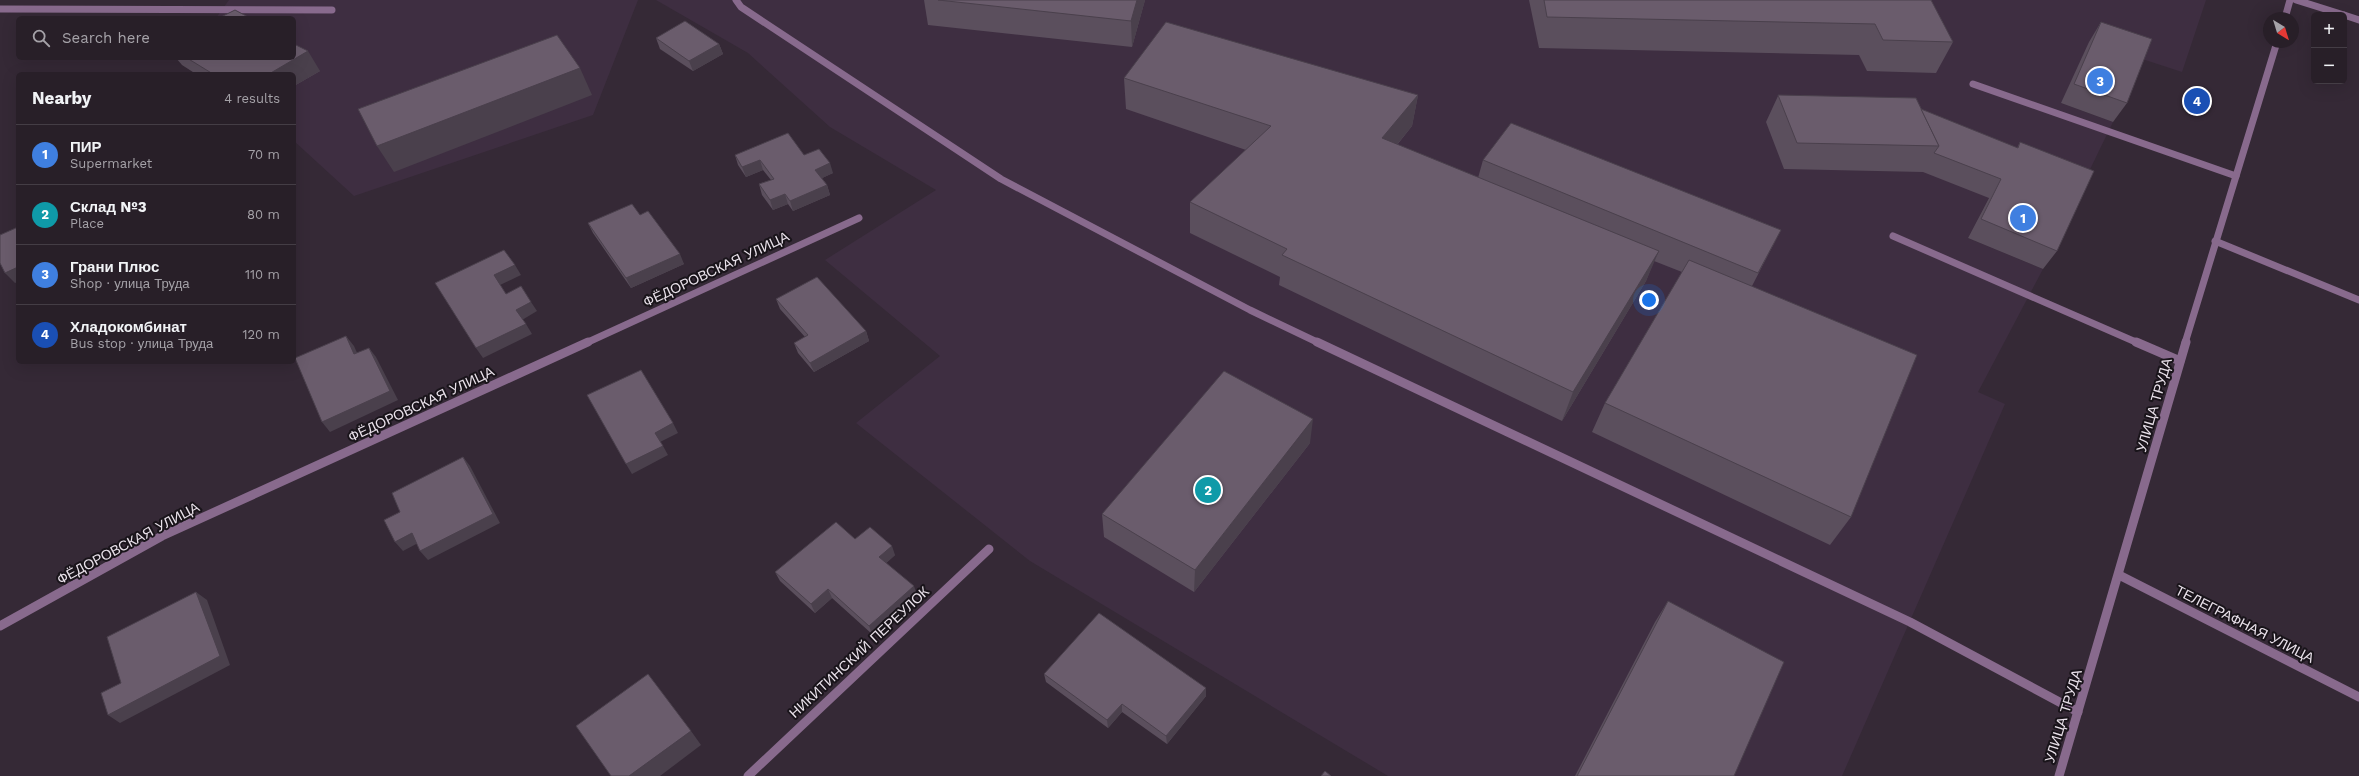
<!DOCTYPE html>
<meta charset="utf-8">
<style>
:root{--surface:#281f28;--page:#302730;--text:#f1f3f6;--muted:#a5a2a8;--line:#443d45;--accent:#8bbbb9}
body{margin:0;font-family:"Work Sans",sans-serif;background:var(--page);color:var(--text)}
.controls{position:absolute;right:12px;top:12px;display:grid;overflow:hidden;border-radius:6px;box-shadow:0 4px 16px #0002}
.controls button{width:36px;height:36px;display:grid;place-items:center;padding:0;border:0;border-bottom:1px solid var(--line);background:var(--surface);color:var(--text);font:20px sans-serif}
.compass{position:absolute;left:2263px;top:12px;width:36px;height:36px;border-radius:50%;background:var(--surface);box-shadow:0 4px 16px #0002;rotate:142deg}
.you{position:absolute;left:1649px;top:300px;width:14px;height:14px;margin:-10px;border:3px solid #fff;border-radius:50%;background:#1a73e8;box-shadow:0 0 0 6px #1a73e833}
.badge{display:grid;place-items:center;width:26px;height:26px;border-radius:50%;background:var(--accent);color:#fff;font-size:13px;font-weight:700}
.pin{position:absolute;translate:-50% -50%;border:2px solid #fff;box-shadow:0 1px 4px #0006}
.list{margin:0;padding:0;list-style:none}
h2{display:flex;justify-content:space-between;align-items:center;height:52px;margin:0;padding:0 16px;font-size:17px}
h2 small{font-size:13px;font-weight:400;color:var(--muted)}
.list li{display:grid;grid-template-columns:26px 1fr auto;gap:12px;align-items:center;box-sizing:border-box;height:60px;padding:0 16px;border-top:1px solid var(--line)}
.list b{display:block;font-size:15px;white-space:nowrap}
.list p{margin:0;font-size:13px;white-space:nowrap;color:var(--muted)}
.list em{font-size:13px;font-style:normal;color:var(--muted)}
.icon{flex:none;width:22px;height:22px;fill:none;stroke:currentColor;stroke-width:2;stroke-linecap:round;stroke-linejoin:round}
.map{position:relative;flex:none;width:2359px;height:776px;overflow:hidden}
.search{position:absolute;background:var(--surface);box-shadow:0 4px 16px #0002;left:16px;top:16px;width:280px;height:44px;display:flex;align-items:center;gap:10px;box-sizing:border-box;padding:0 14px;border-radius:6px;color:var(--muted);font-size:15px}
.panel{position:absolute;background:var(--surface);box-shadow:0 4px 16px #0002;left:16px;top:72px;width:280px;height:292px;border-radius:6px}
.map>svg:first-child{display:block}
</style>
<div class="map">
<svg width="2359" height="776" viewBox="0 0 2359 776">
<rect width="100%" height="100%" fill="#352936"/>
<!-- built -->
<g fill="#3e2e41">
<path d="M 229,0 L 638,0 L 593,115 L 354,196 L 294,141 L 294,18 L 216,18 Z"/>
<path d="M 656,0 L 2206,0 L 2182,72 L 2139,58 L 2061,103 L 2113,122 L 2080,190 L 2005,167 L 1968,238 L 2043,269 L 1978,392 L 2005,404 L 1842,776 L 1388,776 L 1030,561 L 856,423 L 940,356 L 825,260 L 936,190 L 830,127 L 748,53 Z"/>
</g>
<g fill="none" stroke-linecap="round" stroke-linejoin="round">
<!-- service-far1 -->
<g stroke="#886a8d" stroke-width="7">
<path d="M 736,0 L 741,7 L 1001,179 L 1250,310 L 1319,343"/>
<path d="M 0,9 L 332,10"/>
<path d="M 1973,84 L 2236,176"/>
<path d="M 1893,236 L 2138,343"/>
</g>
<!-- service -->
<g stroke="#886a8d" stroke-width="9">
<path d="M 1317,342 L 1910,622 L 2078,712"/>
<path d="M 2136,342 L 2180,361"/>
</g>
<!-- minor-far1 -->
<g stroke="#886a8d" stroke-width="7">
<path d="M 2296,0 L 2344,15"/>
<path d="M 2344,15 L 2359,20"/>
<path d="M 2215,241 L 2359,300"/>
<path d="M 586,343 L 859,218"/>
</g>
<!-- minor -->
<g stroke="#886a8d" stroke-width="9">
<path d="M 2119,575 L 2359,697"/>
<path d="M 0,626 L 162,536 L 588,342"/>
<path d="M 748,776 L 989,549"/>
</g>
<!-- tertiary-far1 -->
<g stroke="#886a8d" stroke-width="7">
<path d="M 2285,18 L 2290,0"/>
<path d="M 2185,343 L 2277,42"/>
</g>
<!-- tertiary -->
<path stroke="#886a8d" stroke-width="9" d="M 2059,776 L 2186,342"/>
</g>
<!-- wall -->
<g fill="#5b4f5d">
<path d="M 924,0 L 1145,0 L 1132,47 L 928,25 Z"/>
<path d="M 1529,0 L 1931,0 L 1953,42 L 1936,73 L 1867,71 L 1859,55 L 1539,48 Z"/>
<path d="M 2101,22 L 2127,103 L 2113,122 L 2061,103 L 2089,42 Z"/>
<path d="M 656,38 L 719,44 L 723,54 L 693,71 L 660,49 Z"/>
<path d="M 176,58 L 294,58 L 320,71 L 294,86 L 294,74 L 196,74 L 182,65 Z"/>
<path d="M 1124,78 L 1418,95 L 1412,126 L 1397,145 L 1478,178 L 1483,160 L 1781,230 L 1752,286 L 1851,517 L 1830,545 L 1592,432 L 1605,403 L 1682,272 L 1654,261 L 1646,281 L 1562,421 L 1279,285 L 1280,277 L 1190,233 L 1190,202 L 1246,150 L 1126,109 Z"/>
<path d="M 1778,96 L 1921,109 L 2017,148 L 2020,142 L 2057,251 L 2043,269 L 1968,238 L 1989,198 L 1923,172 L 1784,169 L 1766,122 Z"/>
<path d="M 735,155 L 804,155 L 833,173 L 822,178 L 827,185 L 830,195 L 793,211 L 788,204 L 773,210 L 762,195 L 759,184 L 771,180 L 763,170 L 746,177 L 738,165 Z"/>
<path d="M 640,215 L 684,264 L 631,288 L 593,233 L 588,223 Z"/>
<path d="M 776,299 L 866,331 L 869,341 L 814,372 L 798,353 L 794,343 L 805,337 L 780,309 Z"/>
<path d="M 1310,443 L 1194,592 L 1104,537 L 1102,514 Z"/>
<path d="M 855,539 L 895,555 L 886,563 L 917,595 L 872,634 L 832,598 L 815,613 L 780,581 L 775,572 Z"/>
<path d="M 1668,601 L 1734,776 L 1575,776 L 1655,622 Z"/>
<path d="M 1044,674 L 1206,696 L 1167,744 L 1122,712 L 1108,728 L 1046,682 Z"/>
</g>
<!-- shaded-wall -->
<g fill="#4a404c">
<path d="M 1137,0 L 1145,0 L 1132,47 L 1131,21 Z"/>
<path d="M 719,44 L 723,54 L 693,71 L 689,61 Z"/>
<path d="M 308,51 L 320,71 L 294,86 L 294,74 L 269,74 Z"/>
<path d="M 580,68 L 592,95 L 394,172 L 377,146 Z"/>
<path d="M 1418,95 L 1412,126 L 1377,169 L 1382,138 Z"/>
<path d="M 760,160 L 763,170 L 746,177 L 742,167 Z"/>
<path d="M 830,163 L 833,173 L 818,180 L 815,170 Z"/>
<path d="M 827,185 L 830,195 L 793,211 L 790,201 Z"/>
<path d="M 785,194 L 788,204 L 773,210 L 770,200 Z"/>
<path d="M 1659,251 L 1646,281 L 1562,421 L 1573,392 Z"/>
<path d="M 680,254 L 684,264 L 631,288 L 626,278 Z"/>
<path d="M 515,265 L 521,275 L 500,285 L 494,275 Z"/>
<path d="M 18,267 L 18,282 L 15,283 L 5,273 Z"/>
<path d="M 531,302 L 537,311 L 522,320 L 516,310 Z"/>
<path d="M 526,324 L 532,334 L 483,358 L 476,348 Z"/>
<path d="M 866,331 L 869,341 L 814,372 L 810,363 Z"/>
<path d="M 346,336 L 354,346 L 362,364 L 354,354 Z"/>
<path d="M 369,348 L 376,357 L 398,400 L 330,432 L 322,422 Z"/>
<path d="M 1313,419 L 1310,443 L 1194,592 L 1195,570 Z"/>
<path d="M 673,423 L 678,433 L 660,442 L 655,433 Z"/>
<path d="M 663,446 L 668,455 L 632,474 L 626,464 Z"/>
<path d="M 463,457 L 470,466 L 500,523 L 428,560 L 420,551 Z"/>
<path d="M 412,533 L 420,542 L 403,551 L 395,542 Z"/>
<path d="M 892,546 L 895,555 L 883,566 L 879,557 Z"/>
<path d="M 914,586 L 917,595 L 872,634 L 869,626 Z"/>
<path d="M 828,589 L 832,598 L 815,613 L 811,604 Z"/>
<path d="M 196,592 L 207,600 L 230,665 L 120,723 L 108,715 Z"/>
<path d="M 1206,688 L 1206,696 L 1167,744 L 1166,736 Z"/>
<path d="M 1122,704 L 1122,712 L 1108,728 L 1107,720 Z"/>
<path d="M 691,731 L 701,745 L 660,776 L 629,776 Z"/>
</g>
<!-- building -->
<g fill="#6a5c6c" stroke="#4a404c">
<path d="M 938,0 L 1137,0 L 1131,21 Z"/>
<path d="M 1544,0 L 1931,0 L 1953,42 L 1883,40 L 1875,24 L 1547,17 Z"/>
<path d="M 235,10 L 250,18 L 219,18 Z"/>
<path d="M 685,21 L 719,44 L 689,61 L 656,38 Z"/>
<path d="M 1166,22 L 1418,95 L 1382,138 L 1659,251 L 1573,392 L 1282,255 L 1287,249 L 1190,202 L 1271,126 L 1124,78 Z"/>
<path d="M 2101,22 L 2152,39 L 2127,103 L 2074,84 Z"/>
<path d="M 557,35 L 580,68 L 377,146 L 358,109 Z"/>
<path d="M 294,44 L 308,51 L 269,74 L 213,74 L 187,58 L 294,58 Z"/>
<path d="M 1778,95 L 1916,98 L 1939,146 L 1797,143 Z"/>
<path d="M 1921,109 L 2018,148 L 2020,142 L 2094,171 L 2057,251 L 1981,219 L 2001,179 L 1934,153 L 1939,146 Z"/>
<path d="M 1511,123 L 1781,230 L 1758,273 L 1483,160 Z"/>
<path d="M 788,133 L 804,155 L 819,149 L 830,163 L 815,170 L 827,185 L 790,201 L 785,194 L 770,200 L 759,184 L 774,179 L 760,160 L 742,167 L 735,155 Z"/>
<path d="M 632,204 L 640,215 L 648,211 L 680,254 L 626,278 L 588,223 Z"/>
<path d="M 18,227 L 18,267 L 5,273 L 0,263 L 0,235 Z"/>
<path d="M 504,250 L 515,265 L 494,275 L 506,294 L 521,286 L 531,302 L 516,310 L 526,324 L 476,348 L 435,283 Z"/>
<path d="M 1689,260 L 1917,355 L 1851,517 L 1605,403 Z"/>
<path d="M 817,277 L 866,331 L 810,363 L 794,343 L 808,335 L 776,299 Z"/>
<path d="M 346,336 L 354,354 L 369,348 L 390,391 L 322,422 L 295,358 Z"/>
<path d="M 641,370 L 673,423 L 655,433 L 663,446 L 626,464 L 587,395 Z"/>
<path d="M 1224,371 L 1313,419 L 1195,570 L 1102,514 Z"/>
<path d="M 463,457 L 493,514 L 420,551 L 412,533 L 395,542 L 384,520 L 400,512 L 392,493 Z"/>
<path d="M 836,522 L 855,539 L 870,527 L 892,546 L 879,557 L 914,586 L 869,626 L 828,589 L 811,604 L 775,572 Z"/>
<path d="M 196,592 L 220,656 L 108,715 L 101,693 L 121,683 L 107,637 Z"/>
<path d="M 1668,601 L 1784,662 L 1734,776 L 1577,776 Z"/>
<path d="M 1099,613 L 1206,688 L 1166,736 L 1122,704 L 1107,720 L 1044,674 Z"/>
<path d="M 648,674 L 691,731 L 629,776 L 611,776 L 576,726 Z"/>
<path d="M 1325,771 L 1331,776 L 1321,776 Z"/>
</g>
<g text-anchor="middle" dominant-baseline="central" stroke-width="4" stroke-linejoin="round" paint-order="stroke">
<!-- street labels -->
<g font-size="14" fill="#eae2eb" stroke="#19141a">
<text transform="translate(716 269) rotate(-25)">ФЁДОРОВСКАЯ УЛИЦА</text>
<text transform="translate(421 404) rotate(-25)">ФЁДОРОВСКАЯ УЛИЦА</text>
<text transform="translate(2154 405) rotate(-74)">УЛИЦА ТРУДА</text>
<text transform="translate(128 543) rotate(-28)">ФЁДОРОВСКАЯ УЛИЦА</text>
<text transform="translate(2245 624) rotate(27)">ТЕЛЕГРАФНАЯ УЛИЦА</text>
<text transform="translate(859 652) rotate(-43)">НИКИТИНСКИЙ ПЕРЕУЛОК</text>
<text transform="translate(2063 716) rotate(-73)">УЛИЦА ТРУДА</text>
</g>
</g>
</svg>
<div class="controls">
<button>+</button>
<button>−</button>
</div>
<svg class="compass" viewBox="-18 -18 36 36"><path d="M0-13l5 13h-10z" fill="#e53935"/><path d="M0 13l5-13h-10z" fill="#a5a2a8"/></svg>
<div class="you"></div>
<div class="pin badge" style="left:2023px;top:218px;background:#3f7fe0">1</div>
<div class="pin badge" style="left:1208px;top:490px;background:#0f9aa8">2</div>
<div class="pin badge" style="left:2100px;top:81px;background:#3f7fe0">3</div>
<div class="pin badge" style="left:2197px;top:101px;background:#1a4fb4">4</div>
<div class="search"><svg class="icon" aria-label="search" viewBox="0 0 24 24"><circle cx="10" cy="10" r="6"/><path d="M15 15l6 6"/></svg>Search here</div>
<section class="panel">
<h2>Nearby<small>4 results</small></h2>
<ul class="list">
<li><span class="badge" style="background:#3f7fe0">1</span><div><b>ПИР</b><p>Supermarket</p></div><em>70 m</em></li>
<li><span class="badge" style="background:#0f9aa8">2</span><div><b>Склад №3</b><p>Place</p></div><em>80 m</em></li>
<li><span class="badge" style="background:#3f7fe0">3</span><div><b>Грани Плюс</b><p>Shop · улица Труда</p></div><em>110 m</em></li>
<li><span class="badge" style="background:#1a4fb4">4</span><div><b>Хладокомбинат</b><p>Bus stop · улица Труда</p></div><em>120 m</em></li>
</ul>
</section>
</div>
